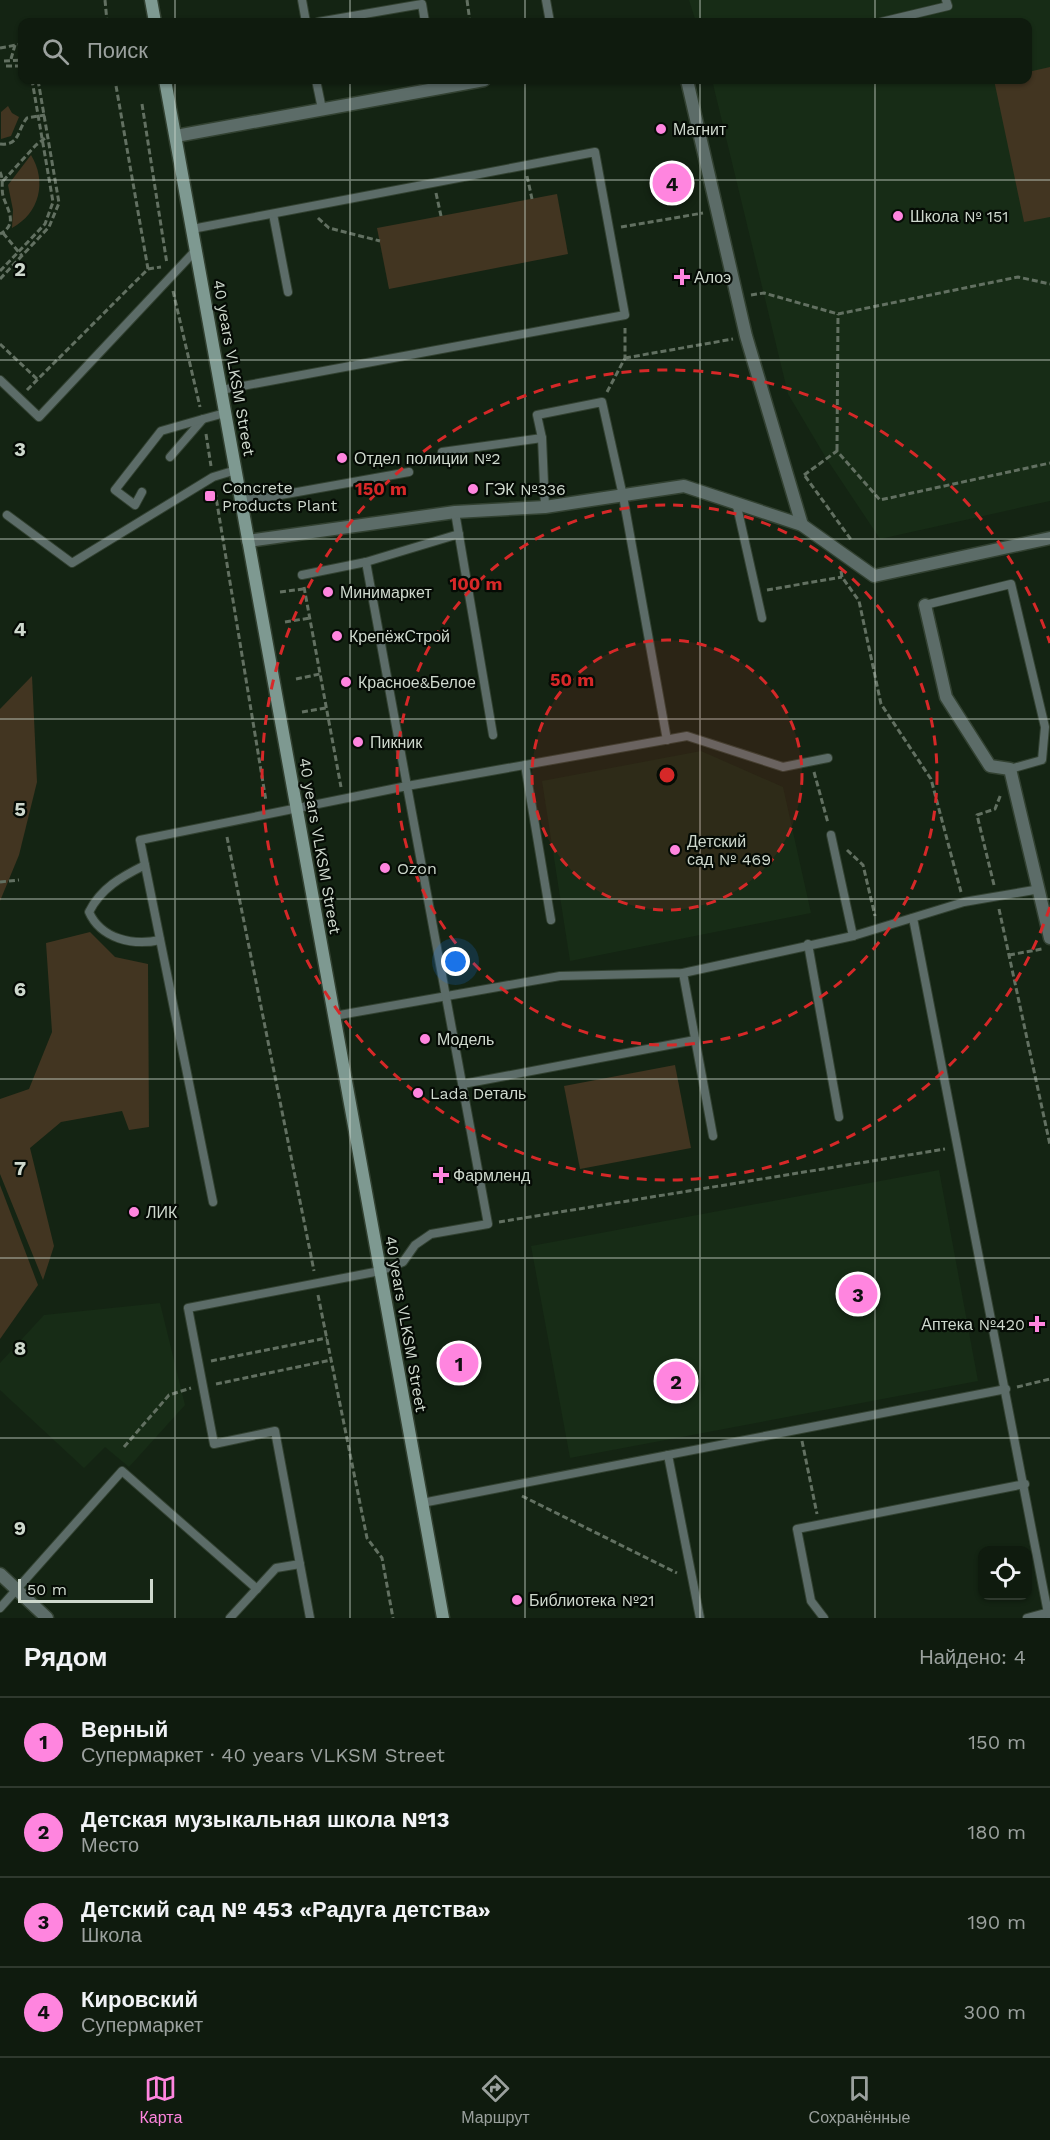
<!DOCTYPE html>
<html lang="ru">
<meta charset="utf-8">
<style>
:root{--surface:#0f1b0e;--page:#182417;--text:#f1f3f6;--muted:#9ba19e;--line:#2f392e;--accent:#ff85df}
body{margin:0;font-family:"Work Sans",sans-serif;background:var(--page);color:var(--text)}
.controls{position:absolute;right:18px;bottom:18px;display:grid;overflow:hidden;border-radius:12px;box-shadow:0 2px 4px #0004}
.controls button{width:54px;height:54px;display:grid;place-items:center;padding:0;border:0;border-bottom:2px solid var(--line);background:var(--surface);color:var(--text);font:30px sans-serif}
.scale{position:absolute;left:18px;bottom:15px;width:135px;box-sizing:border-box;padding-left:6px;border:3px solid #ced8cd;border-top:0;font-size:16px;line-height:21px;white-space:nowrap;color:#ced8cd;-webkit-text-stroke:4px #050b05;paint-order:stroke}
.you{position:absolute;left:456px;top:962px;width:21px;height:21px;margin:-15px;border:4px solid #fff;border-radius:50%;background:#1a73e8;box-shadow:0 0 0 9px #1a73e833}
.badge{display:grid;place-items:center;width:39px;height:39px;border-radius:50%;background:var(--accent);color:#111;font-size:20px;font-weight:700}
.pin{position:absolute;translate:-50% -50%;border:3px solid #fff;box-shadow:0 2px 6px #0006}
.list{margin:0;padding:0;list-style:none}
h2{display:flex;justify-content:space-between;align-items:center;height:78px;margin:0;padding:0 24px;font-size:26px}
h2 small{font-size:20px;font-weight:400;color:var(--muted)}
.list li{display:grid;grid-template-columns:39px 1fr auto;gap:18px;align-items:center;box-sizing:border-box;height:90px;padding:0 24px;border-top:2px solid var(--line)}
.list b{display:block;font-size:22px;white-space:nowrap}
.list p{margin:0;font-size:20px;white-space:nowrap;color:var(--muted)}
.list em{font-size:20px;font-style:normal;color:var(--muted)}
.icon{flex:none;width:33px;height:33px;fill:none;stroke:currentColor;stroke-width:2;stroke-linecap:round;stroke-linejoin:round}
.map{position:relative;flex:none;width:1050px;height:1618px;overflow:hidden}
.search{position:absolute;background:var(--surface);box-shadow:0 2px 4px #0004;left:18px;right:18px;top:18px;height:66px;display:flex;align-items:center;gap:15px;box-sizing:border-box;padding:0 21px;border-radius:12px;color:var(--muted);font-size:22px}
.sheet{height:438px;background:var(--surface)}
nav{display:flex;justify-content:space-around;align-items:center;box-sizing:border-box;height:84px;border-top:2px solid var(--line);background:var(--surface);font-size:16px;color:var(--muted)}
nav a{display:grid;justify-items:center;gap:3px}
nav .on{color:var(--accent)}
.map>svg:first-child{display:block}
</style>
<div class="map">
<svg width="1050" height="1618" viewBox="0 0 1050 1618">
<rect width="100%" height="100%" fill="#142413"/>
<!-- built -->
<g fill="#172c16">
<path d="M 689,0 L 1050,0 L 1050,501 L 880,539 L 826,458 L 788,394 L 712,80 L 1028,80 L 1028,22 L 696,22 Z"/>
<path d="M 701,751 L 783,787 L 811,913 L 570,961 L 542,781 Z"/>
<path d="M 939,1170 L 978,1381 L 570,1458 L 531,1246 Z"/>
<path d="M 160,1303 L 185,1405 L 129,1467 L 105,1447 L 84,1468 L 0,1390 L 0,1363 L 44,1315 Z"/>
</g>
<!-- green -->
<g fill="#423521">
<path d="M 1050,67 L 1050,217 L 1024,222 L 994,80 L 1028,80 L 1028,72 Z"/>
<path d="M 8,106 L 12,113 L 19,117 L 11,136 L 1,139 L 1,112 Z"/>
<path d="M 31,155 C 47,181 40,213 12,228 L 13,210 L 8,185 Z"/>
<path d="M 557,194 L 568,254 L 389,289 L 377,228 Z"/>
<path d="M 32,676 L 37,782 L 19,855 L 0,901 L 0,709 Z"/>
<path d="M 90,932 L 115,957 L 148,964 L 149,1127 L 129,1130 L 122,1111 L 61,1122 L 30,1148 L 54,1246 L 43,1280 L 0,1174 L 0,1099 L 29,1089 L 52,1032 L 46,943 Z"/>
<path d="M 675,1065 L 691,1148 L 580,1169 L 564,1086 Z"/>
<path d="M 0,1185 L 38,1285 L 0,1339 Z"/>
</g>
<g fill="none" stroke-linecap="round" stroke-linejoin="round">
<defs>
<g id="service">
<path d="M 302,0 L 306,22"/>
<path d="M 546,0 L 550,22"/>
<path d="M 318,22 L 422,4 L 425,22"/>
<path d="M 881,22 L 948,6 L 946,0"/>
<path d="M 316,80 L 322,109"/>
<path d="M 273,214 L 288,292"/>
<path d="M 192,229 L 595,152 L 625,315 L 221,390"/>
<path d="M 0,380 L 39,417 L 195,251"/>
<path d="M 442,452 L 542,438"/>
<path d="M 170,457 L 203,419 L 225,413"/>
<path d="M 142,492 L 135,505 L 115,490 L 161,431 L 203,419"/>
<path d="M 241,500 L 275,496 L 409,472"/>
<path d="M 736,502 L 762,618"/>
<path d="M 545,507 L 542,438 L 537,415 L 602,402 L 623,496 L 667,740"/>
<path d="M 455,512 L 493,735"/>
<path d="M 7,515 L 72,563 L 213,477 L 236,470"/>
<path d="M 366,562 L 407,786 L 687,736 L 783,767 L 828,758"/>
<path d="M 302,575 L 366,562 L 459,534"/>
<path d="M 925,605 L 1011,584 L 1045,727 L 1042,760 L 1010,769"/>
<path d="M 525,765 L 551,920"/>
<path d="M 831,835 L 853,936"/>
<path d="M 145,865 C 121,877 101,888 89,912 C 101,939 133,946 160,940"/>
<path d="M 913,918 L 1048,1613 L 1046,1618"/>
<path d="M 808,944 L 839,1117"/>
<path d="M 683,973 L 713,1136"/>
<path d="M 334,1016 L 560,976 L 683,973 L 853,936 L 964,902 L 1040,889"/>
<path d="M 463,1084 L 695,1040"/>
<path d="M 213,1202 L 140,840 L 407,786 L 488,1224 L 431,1234 L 415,1245 L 403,1262 L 380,1271 L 188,1308 L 214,1444 L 275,1431 L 310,1618"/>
<path d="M 668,1455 L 700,1618"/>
<path d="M 422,1503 L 1006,1389"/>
<path d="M 0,1608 L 122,1471 L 257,1589"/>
<path d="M 230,1618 L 276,1568 L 300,1564"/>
<path d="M 824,1618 L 811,1601 L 797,1529 L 1025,1484"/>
<path d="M 1027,1618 L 1049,1612"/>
</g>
<g id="minor">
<path d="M 687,80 L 746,336 L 802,525"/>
<path d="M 176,136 L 484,80"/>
<path d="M 248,541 L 455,512 L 545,507 L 684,486 L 802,525 L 874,576 L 1050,538"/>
<path d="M 925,605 L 946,697 L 990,766 L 1010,769 L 1050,938"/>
<path d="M 0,1574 L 47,1618"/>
</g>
<g id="secondary">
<path d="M 151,0 L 155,22"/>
<path d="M 165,80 L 443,1618"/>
</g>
</defs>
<!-- service casing -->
<use href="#service" stroke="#324131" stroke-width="10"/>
<!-- minor casing -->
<use href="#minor" stroke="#324131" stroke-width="15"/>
<!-- secondary casing -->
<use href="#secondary" stroke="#324131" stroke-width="15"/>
<!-- path -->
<g stroke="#627061" stroke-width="3" stroke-dasharray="6 3" stroke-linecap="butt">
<path d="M 105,0 L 107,22"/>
<path d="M 467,0 L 470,22"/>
<path d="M 0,48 L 22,44"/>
<path d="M 11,59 L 15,45"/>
<path d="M 4,61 L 22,60"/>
<path d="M 6,66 L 22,66"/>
<path d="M 142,104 L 167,264"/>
<path d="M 0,144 C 20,146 17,130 27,118 L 45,115"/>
<path d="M 0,172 C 4,180 1,187 3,196 C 7,209 19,224 0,234"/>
<path d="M 527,176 L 532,199"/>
<path d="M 3,181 L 36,145 L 48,136"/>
<path d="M 436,193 L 441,216"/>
<path d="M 318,218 L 329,228 L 380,241"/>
<path d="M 621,227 L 703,213"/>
<path d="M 3,233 L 22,256"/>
<path d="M 148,269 L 161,267"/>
<path d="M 0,271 L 45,224 L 53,202 L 32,80"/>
<path d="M 0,279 L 49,227 L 59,203 L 38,80"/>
<path d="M 173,291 L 200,407"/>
<path d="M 751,295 L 764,293 L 838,314 L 1018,277 L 1050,284"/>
<path d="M 0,344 L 37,379"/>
<path d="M 625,358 L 733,339"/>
<path d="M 27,390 L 148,269 L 115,80"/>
<path d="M 607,392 L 625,358 L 625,328"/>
<path d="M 206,434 L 211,466"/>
<path d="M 837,450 L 838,314"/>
<path d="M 804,475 L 837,451 L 880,500 L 1050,463"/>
<path d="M 805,476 L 852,541"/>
<path d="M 215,491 L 266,801"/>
<path d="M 841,571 L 842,577 L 859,601 L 881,704 L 931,779 L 961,892"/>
<path d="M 304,587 L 341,787"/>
<path d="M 767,590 L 842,577"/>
<path d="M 280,592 L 303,589"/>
<path d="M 285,622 L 310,618"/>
<path d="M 296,679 L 320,674"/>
<path d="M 302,712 L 326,708"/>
<path d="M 814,772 L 828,823"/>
<path d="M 227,837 L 314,1271"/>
<path d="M 847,850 L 863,865 L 875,916"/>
<path d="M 0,882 L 19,880"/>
<path d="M 994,885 L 977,815 L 995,809 L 1001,794"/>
<path d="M 999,909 L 1050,1145"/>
<path d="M 1009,955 L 1042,949"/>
<path d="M 499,1222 L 945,1149"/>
<path d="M 318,1295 L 367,1538 L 382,1558 L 393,1618"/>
<path d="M 211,1361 L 327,1338"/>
<path d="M 216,1384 L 331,1360"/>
<path d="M 1017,1387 L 1050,1379"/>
<path d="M 802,1441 L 817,1514"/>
<path d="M 124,1447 L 169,1395 L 191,1388"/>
<path d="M 522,1496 L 677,1573"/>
</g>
<!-- service -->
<use href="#service" stroke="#5c6c68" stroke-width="8"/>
<!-- minor -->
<use href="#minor" stroke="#5c6c68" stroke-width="12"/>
<!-- secondary -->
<use href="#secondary" stroke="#7e9991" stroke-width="12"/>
</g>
<!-- grid -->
<path fill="none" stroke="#ced8cd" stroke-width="1.5" stroke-opacity="0.55" d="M 175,0 L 175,22M 350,0 L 350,22M 525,0 L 525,22M 700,0 L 700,22M 875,0 L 875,22M 175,80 L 175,1618M 350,80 L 350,1618M 525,80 L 525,1618M 700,80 L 700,1618M 875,80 L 875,1618M 0,180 L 1050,180M 0,360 L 1050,360M 0,539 L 1050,539M 0,719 L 1050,719M 0,899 L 1050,899M 0,1079 L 1050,1079M 0,1258 L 1050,1258M 0,1438 L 1050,1438"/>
<!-- distance rings -->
<circle cx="667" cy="775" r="135" fill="#d62828" fill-opacity=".12"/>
<g fill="none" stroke="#d62828" stroke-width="3" stroke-dasharray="10 8">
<circle cx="667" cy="775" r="135"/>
<circle cx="667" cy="775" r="270"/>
<path d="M1050 907A405 405 0 1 1 1050 643"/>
</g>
<!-- markers -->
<g fill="#ff85df" stroke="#050b05" stroke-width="2">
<circle cx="661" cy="129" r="6"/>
<circle cx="898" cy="216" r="6"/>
<path d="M679 268h6v6h6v6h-6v6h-6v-6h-6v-6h6z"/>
<circle cx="342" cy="458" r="6"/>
<circle cx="473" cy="489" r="6"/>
<rect x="204" y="490" width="12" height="12" rx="3"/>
<circle cx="328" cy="592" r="6"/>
<circle cx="337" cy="636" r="6"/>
<circle cx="346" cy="682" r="6"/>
<circle cx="358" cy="742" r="6"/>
<circle cx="675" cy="850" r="6"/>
<circle cx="385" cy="868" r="6"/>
<circle cx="425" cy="1039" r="6"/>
<circle cx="418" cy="1093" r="6"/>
<path d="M438 1166h6v6h6v6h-6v6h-6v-6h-6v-6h6z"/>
<circle cx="134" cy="1212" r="6"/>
<path d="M1034 1315h6v6h6v6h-6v6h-6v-6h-6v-6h6z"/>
<circle cx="517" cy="1600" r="6"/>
</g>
<g text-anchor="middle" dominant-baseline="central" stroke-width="4.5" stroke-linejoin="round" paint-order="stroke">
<!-- poi labels -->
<g font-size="16" fill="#ced8cd" stroke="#050b05" text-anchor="start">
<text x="673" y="129">Магнит</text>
<text x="910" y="216">Школа № 151</text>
<text x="694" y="277">Алоэ</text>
<text x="354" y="458">Отдел полиции №2</text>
<text x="222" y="487">Concrete<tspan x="222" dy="18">Products Plant</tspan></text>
<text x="485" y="489">ГЭК №336</text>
<text x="340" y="592">Минимаркет</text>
<text x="349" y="636">КрепёжСтрой</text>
<text x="358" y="682">Красное&amp;Белое</text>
<text x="370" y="742">Пикник</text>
<text x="687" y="841">Детский<tspan x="687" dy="18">сад № 469</tspan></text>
<text x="397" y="868">Ozon</text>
<text x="437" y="1039">Модель</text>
<text x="430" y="1093">Lada Dеталь</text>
<text x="453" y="1175">Фармленд</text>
<text x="146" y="1212">ЛИК</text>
<text x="1025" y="1324" text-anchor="end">Аптека №420</text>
<text x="529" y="1600">Библиотека №21</text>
</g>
<!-- street labels -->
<g font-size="16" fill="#ced8cd" stroke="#050b05">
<text transform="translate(234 368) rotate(80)">40 years VLKSM Street</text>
<text transform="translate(320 846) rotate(80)">40 years VLKSM Street</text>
<text transform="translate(406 1324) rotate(80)">40 years VLKSM Street</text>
</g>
</g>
<g font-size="20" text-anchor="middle" font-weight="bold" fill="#ced8cd" stroke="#050b05" stroke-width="4.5" stroke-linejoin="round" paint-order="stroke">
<text x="20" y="276">2</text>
<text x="20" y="456">3</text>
<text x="20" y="636">4</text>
<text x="20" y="816">5</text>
<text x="20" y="996">6</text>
<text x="20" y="1175">7</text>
<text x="20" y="1355">8</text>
<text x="20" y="1535">9</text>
</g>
<circle cx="667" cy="775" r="9" fill="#d62828" stroke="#050b05" stroke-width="3"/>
<g font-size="18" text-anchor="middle" font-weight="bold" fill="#d62828" stroke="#050b05" stroke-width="4.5" stroke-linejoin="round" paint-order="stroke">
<text x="381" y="495">150 m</text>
<text x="476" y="590">100 m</text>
<text x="572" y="686">50 m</text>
</g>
</svg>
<div class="controls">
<button><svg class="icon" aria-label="locate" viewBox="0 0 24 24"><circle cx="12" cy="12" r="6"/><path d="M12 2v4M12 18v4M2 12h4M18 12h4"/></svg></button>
</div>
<div class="scale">50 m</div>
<div class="you"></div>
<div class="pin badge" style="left:459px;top:1363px">1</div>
<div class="pin badge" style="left:676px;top:1381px">2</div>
<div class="pin badge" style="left:858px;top:1294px">3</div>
<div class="pin badge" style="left:672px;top:183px">4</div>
<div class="search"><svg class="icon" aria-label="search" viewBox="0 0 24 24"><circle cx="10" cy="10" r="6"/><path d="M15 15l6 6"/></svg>Поиск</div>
</div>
<section class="sheet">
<h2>Рядом<small>Найдено: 4</small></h2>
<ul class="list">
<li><span class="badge">1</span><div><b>Верный</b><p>Супермаркет · 40 years VLKSM Street</p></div><em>150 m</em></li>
<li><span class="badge">2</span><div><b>Детская музыкальная школа №13</b><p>Место</p></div><em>180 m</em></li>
<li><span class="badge">3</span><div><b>Детский сад № 453 «Радуга детства»</b><p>Школа</p></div><em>190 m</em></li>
<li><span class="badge">4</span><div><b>Кировский</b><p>Супермаркет</p></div><em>300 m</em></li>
</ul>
</section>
<nav>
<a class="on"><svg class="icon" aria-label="map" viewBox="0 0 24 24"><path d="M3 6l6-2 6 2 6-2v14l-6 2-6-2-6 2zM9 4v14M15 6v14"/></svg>Карта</a>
<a><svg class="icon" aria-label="directions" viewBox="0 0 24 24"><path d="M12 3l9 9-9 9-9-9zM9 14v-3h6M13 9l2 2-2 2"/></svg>Маршрут</a>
<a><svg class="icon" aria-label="saved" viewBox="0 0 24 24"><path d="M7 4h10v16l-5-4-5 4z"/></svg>Сохранённые</a>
</nav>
